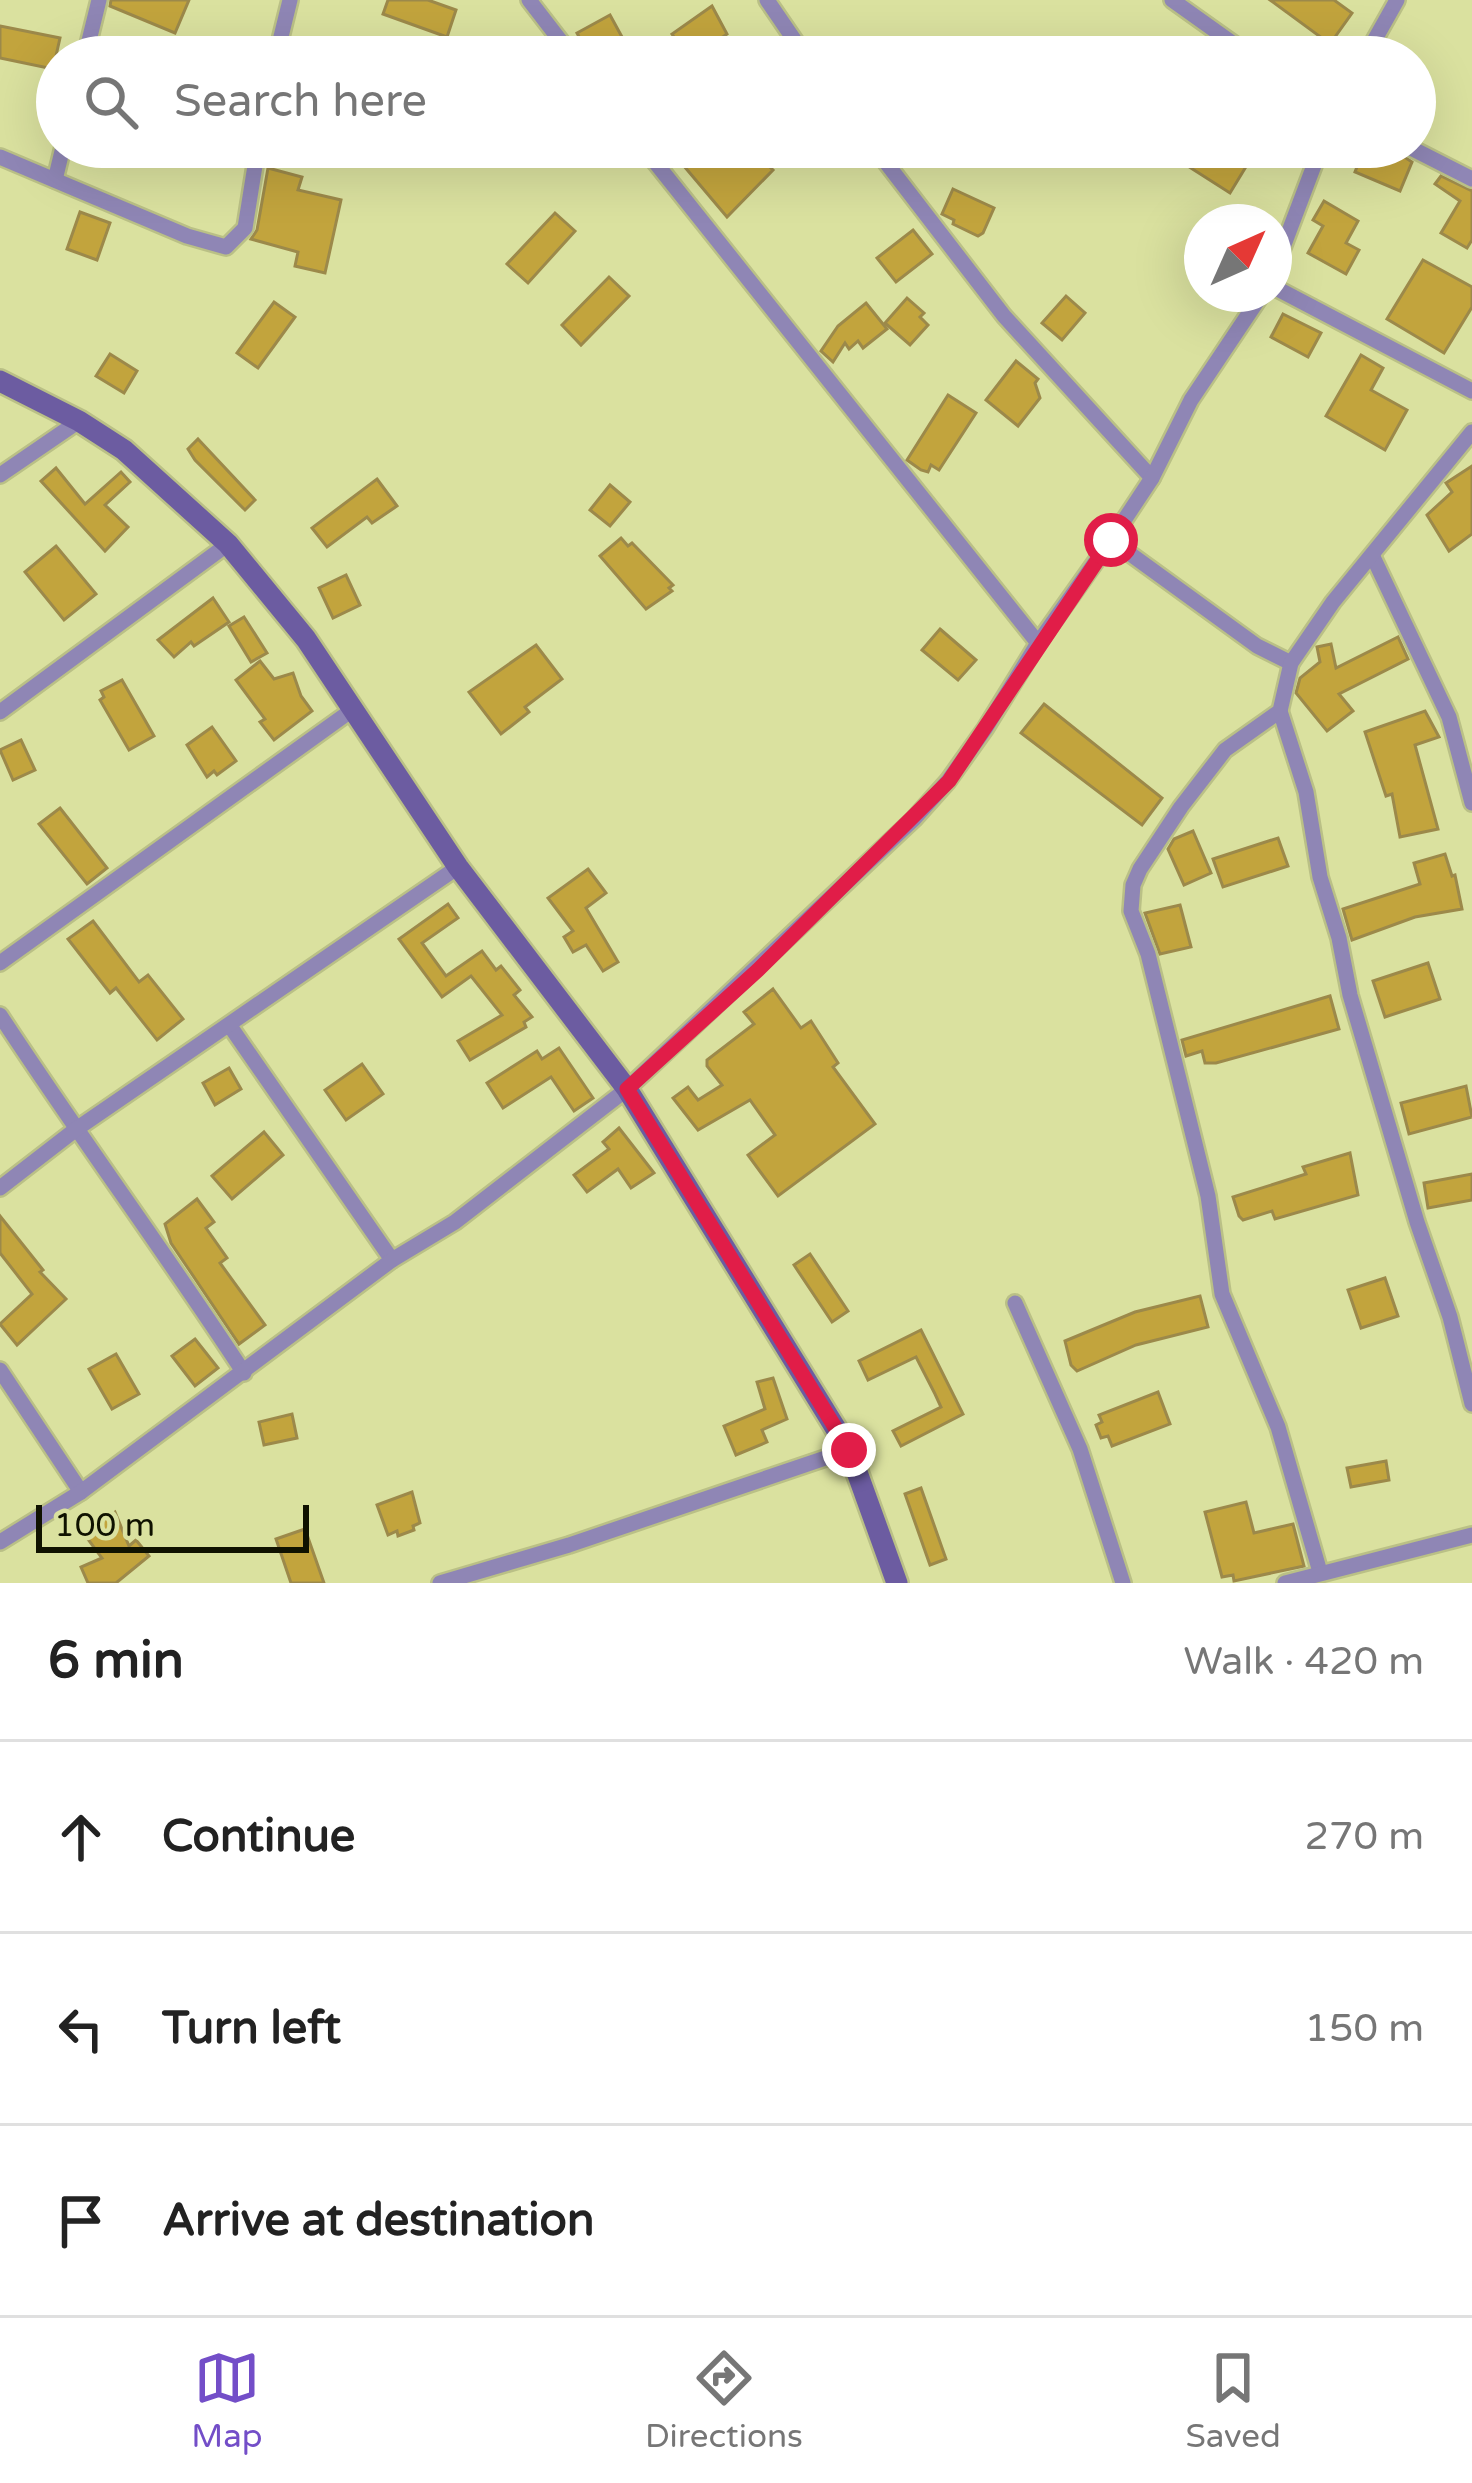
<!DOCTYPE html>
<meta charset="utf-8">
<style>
:root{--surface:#fff;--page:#f2f2f2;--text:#222;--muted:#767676;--line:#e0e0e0;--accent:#734ec8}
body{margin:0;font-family:"Varela Round",sans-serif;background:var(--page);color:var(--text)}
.compass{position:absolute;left:1184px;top:204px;width:108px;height:108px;border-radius:50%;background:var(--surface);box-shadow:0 12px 48px #0002;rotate:45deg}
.scale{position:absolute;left:36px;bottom:30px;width:273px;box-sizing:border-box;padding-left:12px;border:6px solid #101200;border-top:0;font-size:33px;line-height:42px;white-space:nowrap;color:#101200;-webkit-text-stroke:9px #dae19f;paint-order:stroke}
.stop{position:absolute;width:36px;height:36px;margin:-27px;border:9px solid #e11d48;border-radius:50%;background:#fff}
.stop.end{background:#e11d48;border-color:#fff;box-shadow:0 3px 12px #0008}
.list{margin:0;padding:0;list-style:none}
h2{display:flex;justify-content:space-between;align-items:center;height:156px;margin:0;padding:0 48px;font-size:51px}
h2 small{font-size:39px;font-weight:400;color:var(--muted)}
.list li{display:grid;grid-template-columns:78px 1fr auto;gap:36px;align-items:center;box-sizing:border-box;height:192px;padding:0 48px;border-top:3px solid var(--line)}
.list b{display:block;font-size:45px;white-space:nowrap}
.list em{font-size:39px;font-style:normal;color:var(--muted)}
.icon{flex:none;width:66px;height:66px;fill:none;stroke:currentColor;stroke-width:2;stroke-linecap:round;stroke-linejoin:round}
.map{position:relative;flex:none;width:1472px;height:1583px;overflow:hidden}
.search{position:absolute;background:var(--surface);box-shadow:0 12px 48px #0002;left:36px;right:36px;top:36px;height:132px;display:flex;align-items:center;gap:30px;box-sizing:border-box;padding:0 42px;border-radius:66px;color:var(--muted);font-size:45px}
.sheet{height:732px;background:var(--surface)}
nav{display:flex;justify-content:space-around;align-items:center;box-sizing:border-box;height:168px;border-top:3px solid var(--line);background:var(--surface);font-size:33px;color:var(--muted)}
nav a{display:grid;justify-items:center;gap:6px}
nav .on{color:var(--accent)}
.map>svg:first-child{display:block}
</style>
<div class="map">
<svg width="1472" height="1583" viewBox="0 0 1472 1583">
<rect width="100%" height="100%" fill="#dae19f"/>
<!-- building -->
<g fill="#c2a43d" stroke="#9c894a" stroke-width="3">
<path d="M 111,0 L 189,0 L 175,33 L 110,6 Z"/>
<path d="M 388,0 L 428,0 L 456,10 L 447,37 L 383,14 Z"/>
<path d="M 1270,0 L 1334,0 L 1352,13 L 1330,44 Z"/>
<path d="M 712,6 L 727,34 L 695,57 L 688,57 L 672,34 Z"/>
<path d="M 610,15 L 622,37 L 589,55 L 577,33 Z"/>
<path d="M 0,26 L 60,38 L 53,69 L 0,58 Z"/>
<path d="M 695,147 L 749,147 L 773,170 L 727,217 L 678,159 Z"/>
<path d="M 1158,147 L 1230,147 L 1227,153 L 1247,165 L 1230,193 Z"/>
<path d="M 1365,147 L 1397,147 L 1400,154 L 1412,162 L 1400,191 L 1355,172 Z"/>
<path d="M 268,168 L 302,177 L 298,190 L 341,200 L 325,273 L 295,266 L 298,252 L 251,239 L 257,230 Z"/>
<path d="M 1441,176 L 1472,191 L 1472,240 L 1467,248 L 1441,233 L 1460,201 L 1435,184 Z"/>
<path d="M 953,189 L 994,208 L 983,233 L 978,236 L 953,224 L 954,220 L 942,214 Z"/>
<path d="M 1324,201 L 1358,221 L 1346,243 L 1359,250 L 1346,274 L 1308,253 L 1323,226 L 1313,220 Z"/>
<path d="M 80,212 L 110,223 L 97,260 L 67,249 Z"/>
<path d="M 555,213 L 575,231 L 528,283 L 507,264 Z"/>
<path d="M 913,230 L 932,254 L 896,282 L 877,258 Z"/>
<path d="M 1423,260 L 1472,287 L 1472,307 L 1444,353 L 1387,319 Z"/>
<path d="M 609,277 L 629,296 L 581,345 L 562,325 Z"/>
<path d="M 1066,296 L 1085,313 L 1062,340 L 1042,323 Z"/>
<path d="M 907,298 L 924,313 L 920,317 L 928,325 L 910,345 L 885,323 Z"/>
<path d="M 274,302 L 295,317 L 258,368 L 237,353 Z"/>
<path d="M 866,303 L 887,329 L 863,348 L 858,341 L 849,349 L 845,343 L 833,362 L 821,351 L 838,326 Z"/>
<path d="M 1283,314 L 1321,333 L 1308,357 L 1271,337 Z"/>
<path d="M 110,354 L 137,371 L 124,393 L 96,376 Z"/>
<path d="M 1361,355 L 1383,368 L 1371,390 L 1407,410 L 1385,450 L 1326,416 Z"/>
<path d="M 1016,361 L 1038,379 L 1035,383 L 1040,398 L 1018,426 L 986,400 Z"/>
<path d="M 948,395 L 976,413 L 939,470 L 931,465 L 928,472 L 921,470 L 907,460 Z"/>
<path d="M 198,439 L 255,500 L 245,510 L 195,460 L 188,449 Z"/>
<path d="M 1472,466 L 1472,534 L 1449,551 L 1427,515 L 1452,492 L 1446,483 Z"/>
<path d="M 56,468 L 85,504 L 121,472 L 130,482 L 105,505 L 128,527 L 105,551 L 41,481 Z"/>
<path d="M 377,479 L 397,506 L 372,523 L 367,517 L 327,547 L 312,528 Z"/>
<path d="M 610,485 L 630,502 L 610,526 L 590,510 Z"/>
<path d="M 621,538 L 628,546 L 632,543 L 673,585 L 669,588 L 672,591 L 646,609 L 600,556 Z"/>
<path d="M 56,546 L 96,594 L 64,620 L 25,572 Z"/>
<path d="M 346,575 L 360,605 L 333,618 L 319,588 Z"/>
<path d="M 213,598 L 229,622 L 194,646 L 191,642 L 174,657 L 158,640 Z"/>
<path d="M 244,617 L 267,653 L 251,662 L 229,626 Z"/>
<path d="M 940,629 L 976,660 L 958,680 L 922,650 Z"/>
<path d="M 1398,637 L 1408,659 L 1339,694 L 1353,711 L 1327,731 L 1296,693 L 1300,678 L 1320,662 L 1317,647 L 1331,644 L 1336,668 Z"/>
<path d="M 536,645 L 562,679 L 525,707 L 529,712 L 501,734 L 469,692 Z"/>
<path d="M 260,661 L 274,679 L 293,673 L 301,696 L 312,711 L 274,740 L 260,722 L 265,719 L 236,680 Z"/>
<path d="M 122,680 L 154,736 L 129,750 L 100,700 L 104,697 L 101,691 Z"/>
<path d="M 1044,704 L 1162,798 L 1142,825 L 1021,733 Z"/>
<path d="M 1425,711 L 1439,737 L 1415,745 L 1438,829 L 1400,837 L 1392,794 L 1386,796 L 1365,732 Z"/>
<path d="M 212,727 L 236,761 L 217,775 L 214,771 L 207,777 L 187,745 Z"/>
<path d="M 21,740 L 35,770 L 13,780 L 0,750 Z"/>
<path d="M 60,808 L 107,868 L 87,884 L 39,824 Z"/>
<path d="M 1193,831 L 1211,873 L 1184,885 L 1168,849 L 1174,839 Z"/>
<path d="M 1278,838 L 1288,866 L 1223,887 L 1213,859 Z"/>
<path d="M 1445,854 L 1452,876 L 1455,875 L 1462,909 L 1415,917 L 1352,940 L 1343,909 L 1420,884 L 1414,863 Z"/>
<path d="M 588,869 L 606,893 L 586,908 L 618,962 L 603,971 L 586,945 L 573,952 L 564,937 L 573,931 L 548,898 Z"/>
<path d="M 448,904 L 458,918 L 422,943 L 446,976 L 482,951 L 496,970 L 501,966 L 520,990 L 514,995 L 532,1017 L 524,1022 L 526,1027 L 470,1060 L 458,1041 L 502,1015 L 471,976 L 442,997 L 399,939 Z"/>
<path d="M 1180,905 L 1191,947 L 1160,954 L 1145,913 Z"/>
<path d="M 93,921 L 139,982 L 148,975 L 183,1019 L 157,1040 L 116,988 L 110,993 L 68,939 Z"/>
<path d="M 1428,963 L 1440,999 L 1385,1017 L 1373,981 Z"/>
<path d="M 773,989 L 801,1028 L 811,1021 L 838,1063 L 833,1067 L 875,1124 L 778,1196 L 748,1155 L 775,1135 L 750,1100 L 698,1130 L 673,1098 L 688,1087 L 698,1100 L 722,1085 L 707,1066 L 707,1060 L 754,1024 L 744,1012 Z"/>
<path d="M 1330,996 L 1339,1029 L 1216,1063 L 1205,1063 L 1202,1051 L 1186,1056 L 1182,1040 Z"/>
<path d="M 559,1048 L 593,1098 L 574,1111 L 551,1077 L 503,1108 L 487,1083 L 537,1051 L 542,1059 Z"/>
<path d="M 362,1064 L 383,1094 L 346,1120 L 325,1090 Z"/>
<path d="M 229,1068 L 241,1089 L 215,1105 L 203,1083 Z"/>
<path d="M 1466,1086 L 1472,1117 L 1409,1134 L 1401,1103 Z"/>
<path d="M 619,1128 L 654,1173 L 631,1188 L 618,1169 L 587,1192 L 574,1175 L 609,1149 L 603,1142 Z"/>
<path d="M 264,1132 L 283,1155 L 232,1199 L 212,1176 Z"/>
<path d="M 1350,1153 L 1358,1195 L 1275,1219 L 1272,1211 L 1243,1220 L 1239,1216 L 1233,1197 L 1306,1174 L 1303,1167 Z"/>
<path d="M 1472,1174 L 1472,1200 L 1428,1208 L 1424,1183 Z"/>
<path d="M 197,1199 L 214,1222 L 206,1228 L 227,1258 L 220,1263 L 265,1325 L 239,1344 L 171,1243 L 165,1224 Z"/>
<path d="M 0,1216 L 43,1270 L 40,1272 L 66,1299 L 17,1345 L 0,1324 L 32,1294 L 0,1253 Z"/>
<path d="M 810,1254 L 848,1311 L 832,1322 L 794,1265 Z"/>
<path d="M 1385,1278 L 1398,1316 L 1361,1328 L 1348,1290 Z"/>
<path d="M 1200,1296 L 1208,1327 L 1136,1345 L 1077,1371 L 1071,1365 L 1065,1341 L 1135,1312 Z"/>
<path d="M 921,1330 L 963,1414 L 901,1446 L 893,1431 L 941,1407 L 935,1394 L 916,1357 L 868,1380 L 859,1361 Z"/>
<path d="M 195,1339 L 218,1368 L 195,1386 L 172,1356 Z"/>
<path d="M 116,1354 L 139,1394 L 112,1409 L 89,1369 Z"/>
<path d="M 773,1378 L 787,1419 L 762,1430 L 767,1442 L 736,1455 L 724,1426 L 765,1409 L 757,1382 Z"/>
<path d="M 1158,1392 L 1170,1424 L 1112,1446 L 1108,1436 L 1101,1438 L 1096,1425 L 1102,1422 L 1099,1415 Z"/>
<path d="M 292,1414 L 297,1438 L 264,1445 L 259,1422 Z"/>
<path d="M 1386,1461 L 1389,1480 L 1351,1487 L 1347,1468 Z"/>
<path d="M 921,1488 L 946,1559 L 930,1565 L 905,1494 Z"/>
<path d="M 412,1492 L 420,1523 L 413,1526 L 414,1530 L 398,1536 L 397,1531 L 388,1535 L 377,1505 Z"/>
<path d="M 1246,1502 L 1254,1533 L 1293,1524 L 1304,1566 L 1234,1581 L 1233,1575 L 1222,1577 L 1205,1512 Z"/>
<path d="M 115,1512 L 129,1546 L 136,1540 L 149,1556 L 116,1583 L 88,1583 L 81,1567 L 102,1558 L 87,1538 L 89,1530 Z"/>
<path d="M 305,1529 L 324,1583 L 291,1583 L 276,1539 Z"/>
</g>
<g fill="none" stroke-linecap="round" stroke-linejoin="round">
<defs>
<g id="street">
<path d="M 529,0 L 573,57"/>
<path d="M 767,0 L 806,57"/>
<path d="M 1172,0 L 1252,57"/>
<path d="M 85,57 L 99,0"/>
<path d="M 276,57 L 290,0"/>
<path d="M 1365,57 L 1397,0"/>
<path d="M 643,147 L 1038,643"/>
<path d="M 874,147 L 1004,316 L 1152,478"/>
<path d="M 1409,147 L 1472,179"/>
<path d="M 0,157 L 187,236 L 226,247 L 245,228 L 258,147"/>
<path d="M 55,180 L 63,147"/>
<path d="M 1274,271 L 1321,147"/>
<path d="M 1274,287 L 1472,391"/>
<path d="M 0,475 L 79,421"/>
<path d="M 1111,540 L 1257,646 L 1291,663"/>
<path d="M 1373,557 L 1449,717 L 1472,803"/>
<path d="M 1280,711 L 1306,792 L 1320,877 L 1339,938 L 1350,995 L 1417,1222 L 1450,1317 L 1472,1404"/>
<path d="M 0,712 L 228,544"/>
<path d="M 0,963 L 352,710"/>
<path d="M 0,1015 C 79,1136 165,1252 244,1373"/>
<path d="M 230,1026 L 392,1260"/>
<path d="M 0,1188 L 75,1130 L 458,867"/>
<path d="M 1015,1303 L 1080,1449 L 1123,1583"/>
<path d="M 0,1370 L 81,1492"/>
<path d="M 0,1542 L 81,1492 L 392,1260 L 455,1222 L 627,1089 L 914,819 L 948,781 L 985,729 L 1038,643 L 1111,540 L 1152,478 L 1191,400 L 1262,294"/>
<path d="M 1320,1572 L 1278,1427 L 1222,1294 L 1208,1196 L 1148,954 L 1131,911 L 1133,885 L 1140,869 L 1181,807 L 1225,750 L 1280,711 L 1291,663 L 1333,602 L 1472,432"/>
<path d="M 440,1583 L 569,1545 L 849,1450"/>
<path d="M 1285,1583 L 1472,1535"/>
</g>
<path id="secondary" d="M 0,381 L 79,421 L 124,450 L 228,544 L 306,639 L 458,867 L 627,1089 L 849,1450 L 897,1583"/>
</defs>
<!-- street casing -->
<use href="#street" stroke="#bac086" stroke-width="20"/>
<!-- secondary casing -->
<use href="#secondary" stroke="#bac086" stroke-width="26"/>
<!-- street -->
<use href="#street" stroke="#8f86b5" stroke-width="15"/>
<!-- secondary -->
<use href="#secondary" stroke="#6c5ca1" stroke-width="21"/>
</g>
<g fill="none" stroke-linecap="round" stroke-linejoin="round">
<!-- route -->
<path stroke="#e11d48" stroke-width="15" d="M 849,1450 L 627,1089 L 758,970 L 949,781 L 1111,540"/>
</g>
</svg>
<svg class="compass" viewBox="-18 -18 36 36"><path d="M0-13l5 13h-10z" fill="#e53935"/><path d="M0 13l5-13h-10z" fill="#767676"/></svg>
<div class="scale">100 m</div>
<div class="stop" style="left:1111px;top:540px"></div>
<div class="stop end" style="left:849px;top:1450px"></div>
<div class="search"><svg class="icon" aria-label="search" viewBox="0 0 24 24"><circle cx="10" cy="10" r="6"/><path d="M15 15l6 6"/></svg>Search here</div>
</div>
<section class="sheet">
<h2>6 min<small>Walk · 420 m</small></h2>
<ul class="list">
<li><svg class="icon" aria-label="ahead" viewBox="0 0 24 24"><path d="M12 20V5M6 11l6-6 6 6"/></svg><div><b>Continue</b></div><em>270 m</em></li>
<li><svg class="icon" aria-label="left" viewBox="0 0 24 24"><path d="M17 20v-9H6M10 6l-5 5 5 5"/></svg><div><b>Turn left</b></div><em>150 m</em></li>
<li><svg class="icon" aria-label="arrive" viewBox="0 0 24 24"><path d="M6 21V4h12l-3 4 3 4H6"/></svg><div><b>Arrive at destination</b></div></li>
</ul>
</section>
<nav>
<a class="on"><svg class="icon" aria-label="map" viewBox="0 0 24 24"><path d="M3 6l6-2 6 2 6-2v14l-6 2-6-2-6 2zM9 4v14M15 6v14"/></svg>Map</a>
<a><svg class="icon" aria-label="directions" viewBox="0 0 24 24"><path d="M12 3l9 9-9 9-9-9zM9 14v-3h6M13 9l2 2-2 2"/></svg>Directions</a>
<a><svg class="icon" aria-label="saved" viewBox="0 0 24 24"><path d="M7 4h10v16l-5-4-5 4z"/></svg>Saved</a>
</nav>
